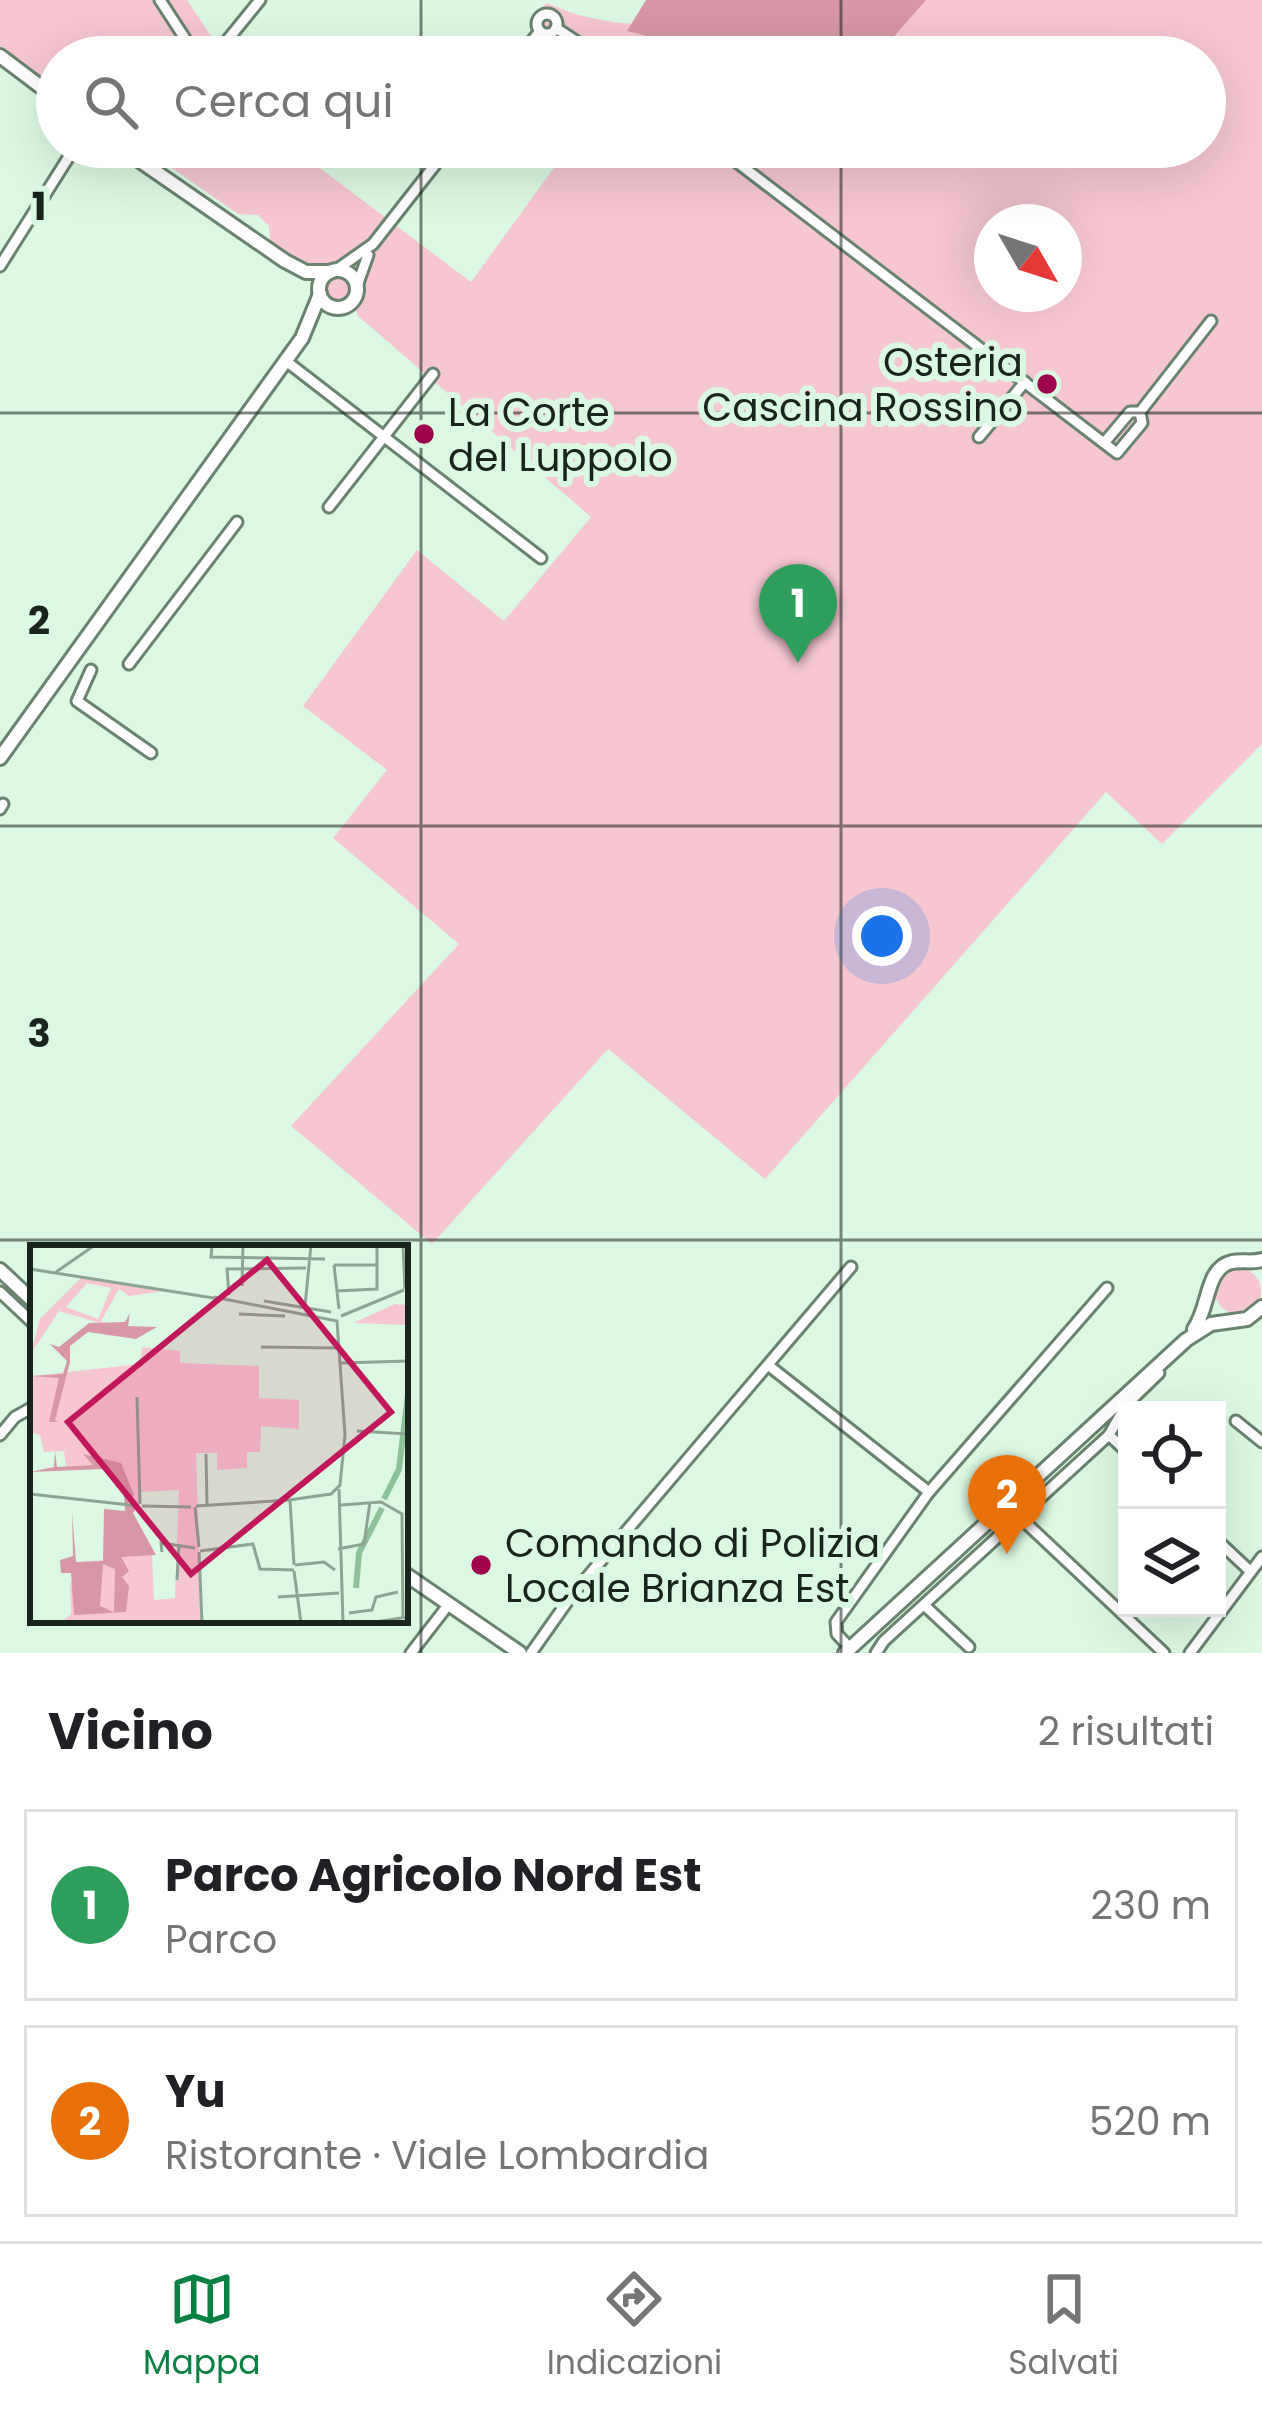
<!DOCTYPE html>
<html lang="it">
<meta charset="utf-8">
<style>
:root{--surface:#fff;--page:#f2f2f2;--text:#202124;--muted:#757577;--line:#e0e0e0;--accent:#0b8043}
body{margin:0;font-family:Poppins,sans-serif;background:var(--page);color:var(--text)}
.controls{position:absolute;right:36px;bottom:36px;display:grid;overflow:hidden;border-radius:0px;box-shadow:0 12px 48px #0002}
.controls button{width:108px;height:108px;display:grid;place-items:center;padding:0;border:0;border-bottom:3px solid var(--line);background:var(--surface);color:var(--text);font:60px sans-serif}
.compass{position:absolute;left:974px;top:204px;width:108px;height:108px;border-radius:50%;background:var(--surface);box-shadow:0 12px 48px #0002;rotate:129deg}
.you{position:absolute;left:882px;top:936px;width:42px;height:42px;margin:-30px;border:9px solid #fff;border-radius:50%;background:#1a73e8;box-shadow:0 0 0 18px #1a73e833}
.badge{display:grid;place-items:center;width:78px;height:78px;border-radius:50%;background:var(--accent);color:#fff;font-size:39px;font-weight:700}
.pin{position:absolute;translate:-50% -99px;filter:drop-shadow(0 3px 6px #0008)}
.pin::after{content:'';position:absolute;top:63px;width:42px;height:36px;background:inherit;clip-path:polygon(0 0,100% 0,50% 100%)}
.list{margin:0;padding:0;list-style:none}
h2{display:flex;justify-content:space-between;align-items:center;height:156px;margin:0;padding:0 48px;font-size:51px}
h2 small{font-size:39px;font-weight:400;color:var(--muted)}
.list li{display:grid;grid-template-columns:78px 1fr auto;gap:36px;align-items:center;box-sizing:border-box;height:192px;margin:0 24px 24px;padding:0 24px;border:3px solid var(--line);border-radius:0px}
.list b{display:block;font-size:45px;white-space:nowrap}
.list p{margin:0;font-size:39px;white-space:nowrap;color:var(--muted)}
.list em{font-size:39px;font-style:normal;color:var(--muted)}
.icon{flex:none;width:66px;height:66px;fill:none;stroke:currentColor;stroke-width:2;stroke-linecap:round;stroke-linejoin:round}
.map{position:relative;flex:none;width:1262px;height:1653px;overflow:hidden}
.search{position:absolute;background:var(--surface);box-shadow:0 12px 48px #0002;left:36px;right:36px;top:36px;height:132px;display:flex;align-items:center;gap:30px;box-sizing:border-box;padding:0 42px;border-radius:66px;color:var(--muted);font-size:45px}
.sheet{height:588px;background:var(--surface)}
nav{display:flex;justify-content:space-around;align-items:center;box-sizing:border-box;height:168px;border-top:3px solid var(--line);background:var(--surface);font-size:33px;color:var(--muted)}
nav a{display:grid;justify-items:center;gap:6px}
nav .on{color:var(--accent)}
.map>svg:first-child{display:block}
</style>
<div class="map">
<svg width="1262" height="1653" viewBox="0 0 1262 1653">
<rect width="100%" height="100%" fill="#dbf9e2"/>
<!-- green -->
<g fill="#f6c6d1" fill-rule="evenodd">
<path d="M 0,0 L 187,0 L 225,57 L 57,57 L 57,87 L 0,47 Z"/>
<path d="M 842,0 L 1262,0 L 1262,744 L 1162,844 L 1106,792 L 765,1179 L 608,1049 L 432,1244 L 291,1126 L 459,944 L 333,838 L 387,770 L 303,706 L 417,550 L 504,621 L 591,517 L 358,316 L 351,297 L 339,303 L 328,299 L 324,289 L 270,242 L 269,226 L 258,215 L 238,214 L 142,147 L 292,147 L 471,282 L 569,147 L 1205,147 L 1205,57 L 600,57 L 553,19 L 551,28 L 547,30 L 541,24 L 545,18 L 551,18 L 541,8 L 547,3 C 640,46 745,14 842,0 ZM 992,222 L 1064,222 L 1064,294 L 992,294 Z"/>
<circle cx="1238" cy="1291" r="23"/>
</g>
<!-- forest -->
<path fill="#d797a6" d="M 646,0 L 926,0 L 876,57 L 770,57 L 740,40 L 655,38 L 627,31 Z"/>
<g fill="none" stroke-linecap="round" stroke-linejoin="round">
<defs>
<g id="minor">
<path d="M 160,0 L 197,57"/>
<circle cx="547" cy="24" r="10"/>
<path d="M 556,28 L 600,57"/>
<path d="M 206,57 L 221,48 L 260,0"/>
<path d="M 519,57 L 540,31"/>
<path d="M 717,147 L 1117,453 L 1142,423 L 1140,412"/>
<path d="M 0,266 L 75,147"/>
<path d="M 336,270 L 373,244 L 449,147"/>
<path d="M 357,286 L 368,255"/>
<path d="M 286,361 L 541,558"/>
<path d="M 979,437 L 1025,382"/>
<path d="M 1104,443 L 1130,412 L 1140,412 L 1211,321"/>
<path d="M 329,507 L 433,374"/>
<path d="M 129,664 L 237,522"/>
<path d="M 91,670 L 77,701 L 151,753"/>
<path d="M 0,809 L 3,804"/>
<path d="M 0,1292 L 33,1323"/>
<path d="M 768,1365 L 929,1492"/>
<path d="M 1236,1421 L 1262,1442"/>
<path d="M 0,1435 L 15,1417 L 33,1407"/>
<path d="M 1109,1435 L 1127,1452"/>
<path d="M 1022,1515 L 1026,1523 L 1164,1653"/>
<path d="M 1217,1540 L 1250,1571"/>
<path d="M 924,1605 L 969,1647"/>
<path d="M 850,1648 L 837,1634 L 836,1622 L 929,1492 L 1107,1288"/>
<path d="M 411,1653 L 449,1604"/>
<path d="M 531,1653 L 572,1595 L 851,1267"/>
<path d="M 876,1653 L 884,1641 L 1109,1435 L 1126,1405 L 1159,1373"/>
<path d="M 1190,1653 L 1262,1557"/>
</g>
<g id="secondary">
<path d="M 0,56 L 57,99"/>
<path d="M 120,147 L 285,261 L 306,272 L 330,272"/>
<circle cx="338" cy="289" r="19"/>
<path d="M 0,758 L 302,338 L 320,294"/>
<path d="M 0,1270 L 33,1301"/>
<path d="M 1194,1329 C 1210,1307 1205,1268 1232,1262 C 1243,1260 1251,1263 1262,1260"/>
<path d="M 405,1574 L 520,1653"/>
<path d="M 845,1653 L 1186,1340 L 1211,1324 L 1247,1319 L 1262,1307"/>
</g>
</defs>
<!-- minor casing -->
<use href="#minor" stroke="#69836f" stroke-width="15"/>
<!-- secondary casing -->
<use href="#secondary" stroke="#69836f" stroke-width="18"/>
<!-- minor -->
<use href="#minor" stroke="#fff" stroke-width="9"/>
<!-- secondary -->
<use href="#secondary" stroke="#fff" stroke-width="12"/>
</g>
<!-- grid -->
<path fill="none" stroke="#19241c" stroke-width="3" stroke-opacity="0.55" d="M 421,0 L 421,57M 841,0 L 841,57M 421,147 L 421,1653M 841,147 L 841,1653M 0,413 L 1262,413M 0,826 L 1262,826M 0,1240 L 1262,1240"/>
<!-- markers -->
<g fill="#9f054c" stroke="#dbf9e2" stroke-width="4.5">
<circle cx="1047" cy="384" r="12"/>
<circle cx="424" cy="434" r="12"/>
<circle cx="481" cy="1565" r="12"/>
</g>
<g text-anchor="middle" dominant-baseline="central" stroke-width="12" stroke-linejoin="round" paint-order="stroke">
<!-- poi labels -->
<g font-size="39" fill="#19241c" stroke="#dbf9e2" text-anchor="start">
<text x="1023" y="362" text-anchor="end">Osteria<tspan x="1023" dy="45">Cascina Rossino</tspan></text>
<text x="448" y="412">La Corte<tspan x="448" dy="45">del Luppolo</tspan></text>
<text x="505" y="1543">Comando di Polizia<tspan x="505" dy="45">Locale Brianza Est</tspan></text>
</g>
</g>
<!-- overview -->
<g transform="translate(30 1245)">
<rect width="378" height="378" fill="#dbf9e2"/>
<path d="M 51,33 L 134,46 L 99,51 L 89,44 L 70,78 L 29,66 L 0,110 L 10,74 ZM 57,38 L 81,43 L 68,74 L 36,62 ZM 365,59 L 378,60 L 378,80 L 323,78 ZM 112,102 L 150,106 L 150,118 L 229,121 L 229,153 L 269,155 L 269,184 L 231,181 L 230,207 L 217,207 L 217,223 L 187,225 L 187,208 L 166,208 L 171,378 L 31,378 L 41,369 L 40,338 L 56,337 L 56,317 L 75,315 L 87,281 L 109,283 L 122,308 L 124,355 L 145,353 L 149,245 L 110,247 L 108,263 L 71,220 L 36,222 L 34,206 L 14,207 L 10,190 L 0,187 L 3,131 L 110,119 Z" fill="#f6c6d1" fill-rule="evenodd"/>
<path d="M 100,68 L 98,81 L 127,82 L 106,94 L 58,87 L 40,101 L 40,117 L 25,175 L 28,177 L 19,177 L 29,133 L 0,131 L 33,129 L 37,116 L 20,99 L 29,102 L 59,78 L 95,77 ZM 25,206 L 27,222 L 63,220 L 53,209 L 91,218 L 104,250 L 98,259 L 108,261 L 103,268 L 126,310 L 91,312 L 99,326 L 92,332 L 99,341 L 96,367 L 44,370 L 41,328 L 31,328 L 30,315 L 43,311 L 42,267 L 46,317 L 73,316 L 74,264 L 95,266 L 94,249 L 73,224 L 0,227 L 24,222 ZM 73,319 L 85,324 L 84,367 L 70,361 Z" fill="#d797a6" fill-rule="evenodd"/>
<path fill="none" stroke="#8cc19a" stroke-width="6" d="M 354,254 L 369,224 L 378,149M 326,343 L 329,308 L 352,263"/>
<path fill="none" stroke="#8da493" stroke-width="3" d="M 373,0 L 375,44M 182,1 L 181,12 L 295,14M 304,20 L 309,64M 304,20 L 347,20M 0,24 L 190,54M 26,27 L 65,0M 212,41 L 213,0M 306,46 L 347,44 L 347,0M 199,50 L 197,24 L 276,23M 184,52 L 307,76 L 315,190 L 310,240 L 301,249 L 259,255M 234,56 L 301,67M 275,61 L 281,0M 209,69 L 255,71M 311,71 L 374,45M 231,102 L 308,103M 311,118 L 378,116M 107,152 L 110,259M 327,186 L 378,189M 176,209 L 177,259M 309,244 L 313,378M 0,249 L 109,261M 260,255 L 264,320M 311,260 L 351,257 L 372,269 L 373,378M 112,261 L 161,262M 166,261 L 260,255M 165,262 L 169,302M 308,304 L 334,299 L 340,257M 170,306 L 223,299 L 230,324 L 264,325M 132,307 L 131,298 L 165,303M 169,307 L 172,378M 265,320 L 294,317 L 305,325M 264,326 L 271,378M 147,335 L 149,299M 248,352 L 309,348M 319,368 L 342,365 L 346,352 L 368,347M 338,378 L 378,372"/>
<path fill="#c2185b" fill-opacity="0.15" stroke="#c2185b" stroke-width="6" d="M 237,15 L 361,167 L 161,329 L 38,177 Z"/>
<rect width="378" height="378" fill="none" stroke="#19241c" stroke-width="6"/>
</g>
<g font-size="39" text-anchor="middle" font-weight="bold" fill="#19241c" stroke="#dbf9e2" stroke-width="12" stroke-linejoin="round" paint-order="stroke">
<text x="39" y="220">1</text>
<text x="39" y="634">2</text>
<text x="39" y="1047">3</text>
</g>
</svg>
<div class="controls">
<button><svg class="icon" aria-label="locate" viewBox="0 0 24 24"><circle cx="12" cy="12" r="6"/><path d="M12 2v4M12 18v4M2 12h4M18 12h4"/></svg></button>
<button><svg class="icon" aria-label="layers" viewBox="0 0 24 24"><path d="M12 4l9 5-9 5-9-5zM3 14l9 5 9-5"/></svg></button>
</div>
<svg class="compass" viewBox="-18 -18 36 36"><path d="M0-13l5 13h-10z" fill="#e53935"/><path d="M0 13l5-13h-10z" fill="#757577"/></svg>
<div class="you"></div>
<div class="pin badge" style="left:798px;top:663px;background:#2e9e5b">1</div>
<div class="pin badge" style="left:1007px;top:1554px;background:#e8710a">2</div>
<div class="search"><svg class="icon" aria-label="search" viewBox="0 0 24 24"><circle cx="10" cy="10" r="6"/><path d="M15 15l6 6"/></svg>Cerca qui</div>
</div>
<section class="sheet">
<h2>Vicino<small>2 risultati</small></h2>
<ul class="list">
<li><span class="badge" style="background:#2e9e5b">1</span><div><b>Parco Agricolo Nord Est</b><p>Parco</p></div><em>230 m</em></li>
<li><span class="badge" style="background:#e8710a">2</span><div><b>Yu</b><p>Ristorante · Viale Lombardia</p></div><em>520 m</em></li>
</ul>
</section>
<nav>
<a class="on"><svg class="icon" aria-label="map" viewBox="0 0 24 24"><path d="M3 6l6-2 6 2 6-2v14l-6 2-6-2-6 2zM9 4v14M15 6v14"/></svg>Mappa</a>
<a><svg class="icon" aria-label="directions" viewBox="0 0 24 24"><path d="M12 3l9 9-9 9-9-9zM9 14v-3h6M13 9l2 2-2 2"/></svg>Indicazioni</a>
<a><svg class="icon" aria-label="saved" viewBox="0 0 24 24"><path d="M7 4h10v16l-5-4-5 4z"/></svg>Salvati</a>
</nav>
